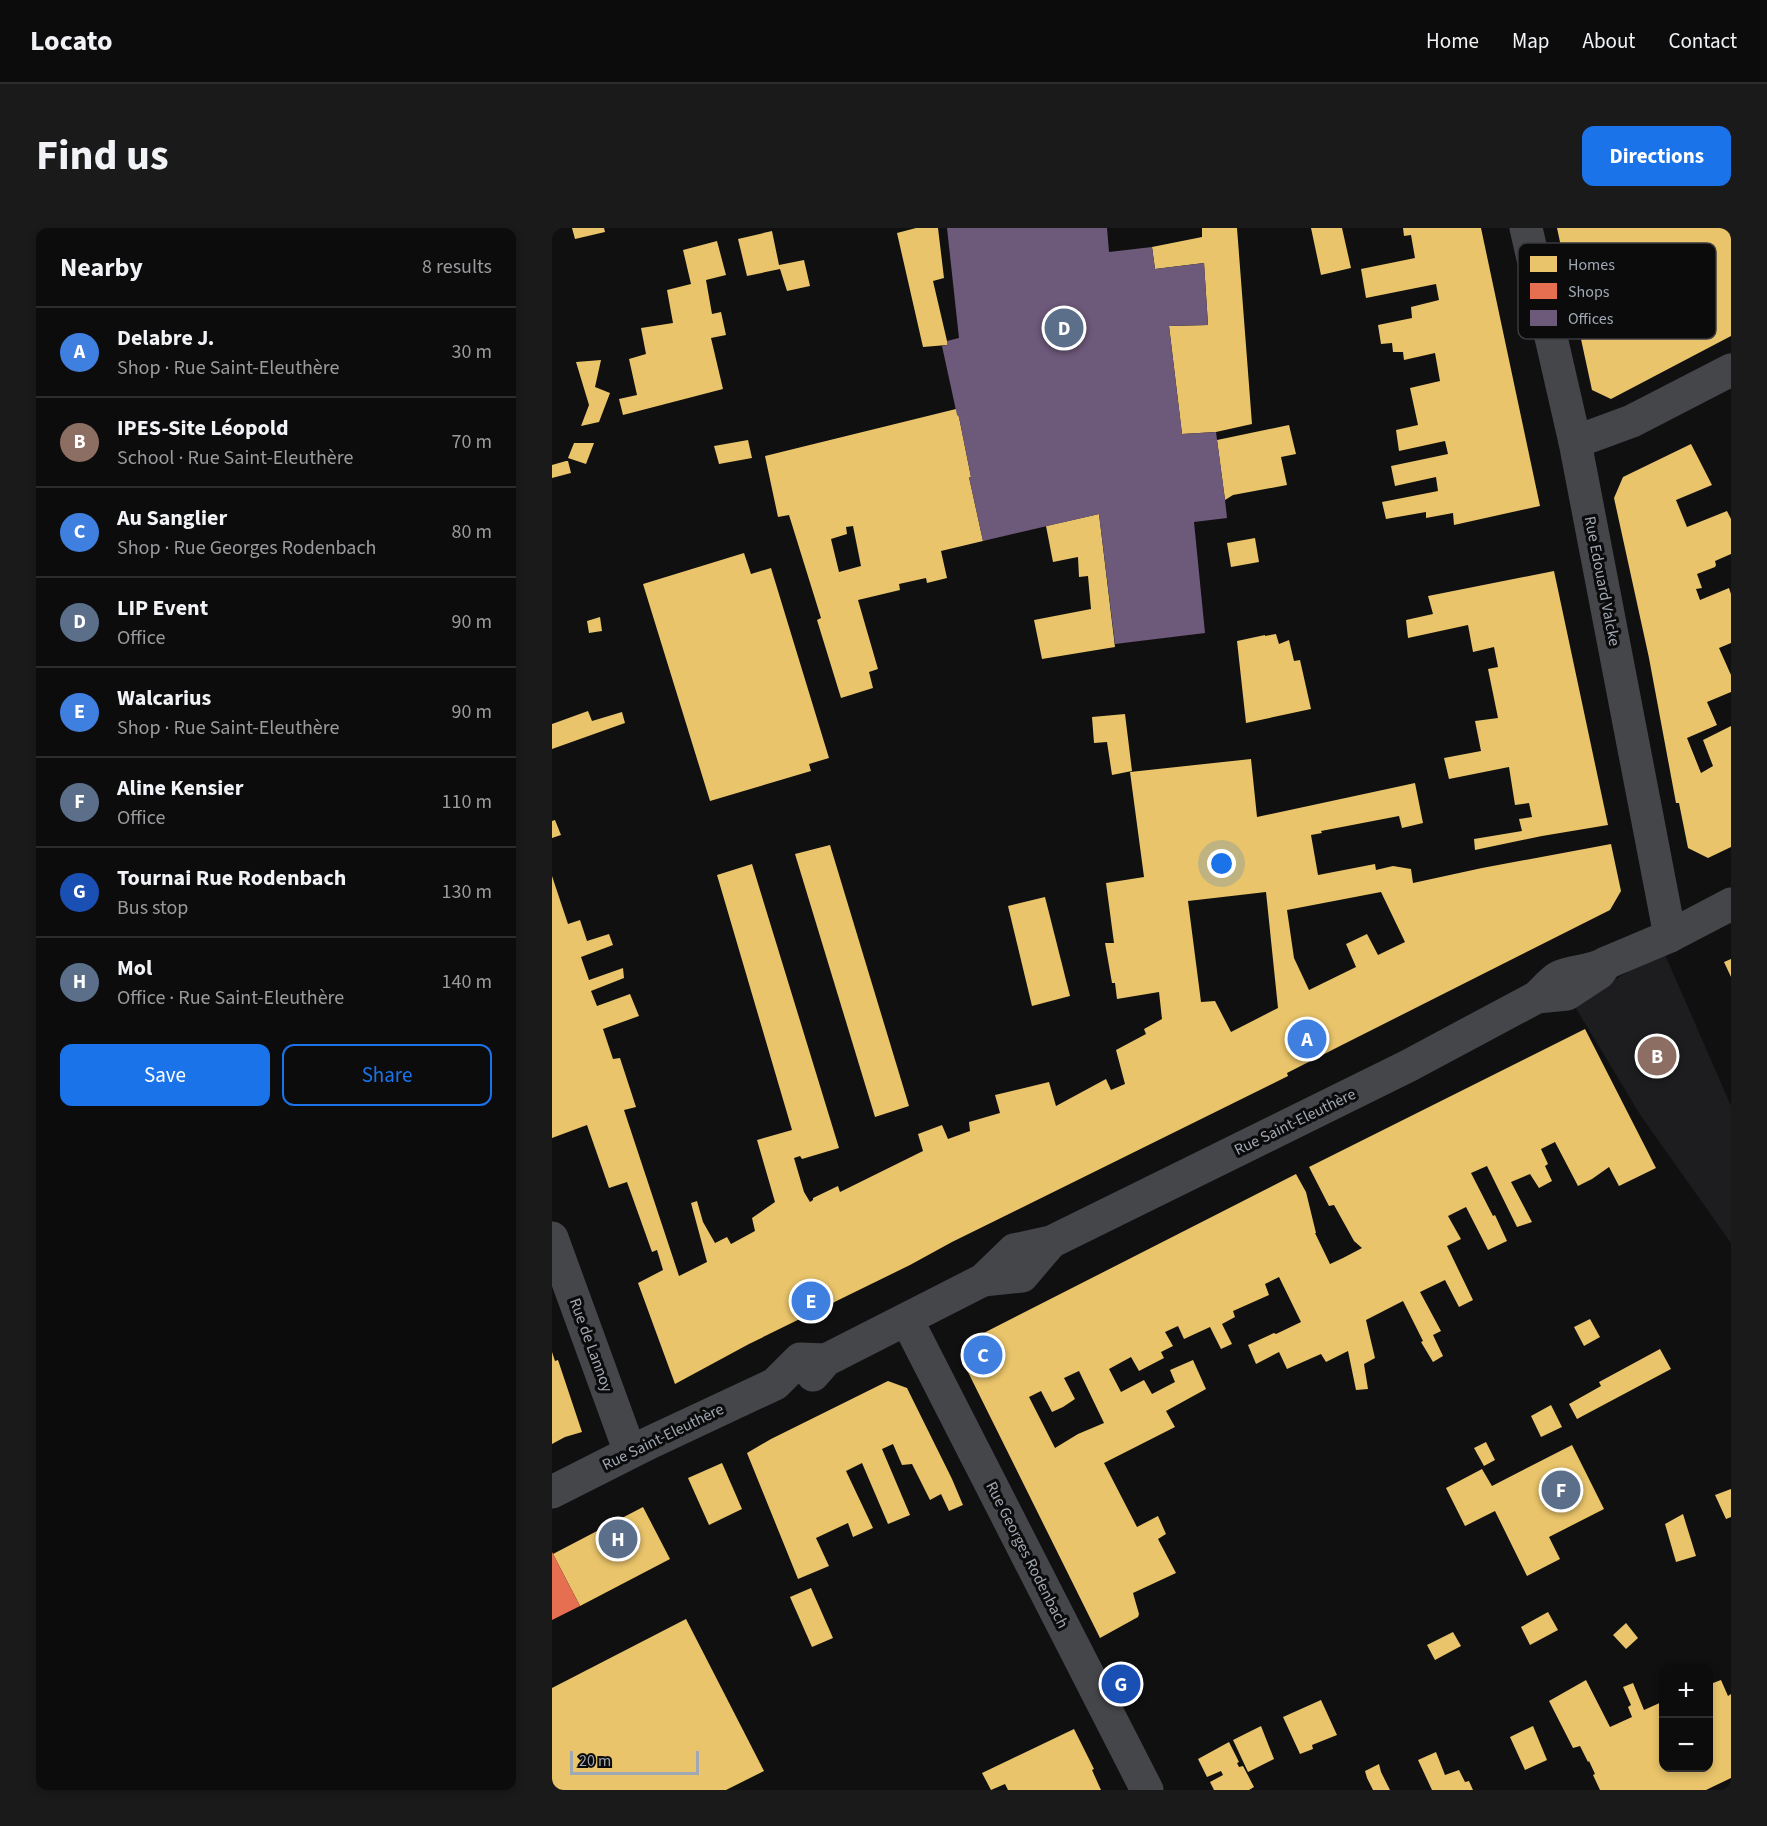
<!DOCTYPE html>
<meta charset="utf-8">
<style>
:root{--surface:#0c0c0d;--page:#1a1a1b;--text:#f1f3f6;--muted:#9a9b9d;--line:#2c2c2e;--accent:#1a73e8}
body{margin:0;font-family:"Source Sans 3",sans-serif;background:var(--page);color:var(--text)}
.controls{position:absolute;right:18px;bottom:18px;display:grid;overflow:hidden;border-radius:12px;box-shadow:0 3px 9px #0003}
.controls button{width:54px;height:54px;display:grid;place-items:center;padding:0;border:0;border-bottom:2px solid var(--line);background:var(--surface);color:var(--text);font:30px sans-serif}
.scale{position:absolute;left:18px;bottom:15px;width:129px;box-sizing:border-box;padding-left:6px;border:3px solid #a0a8b3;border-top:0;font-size:16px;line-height:21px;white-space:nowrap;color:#a0a8b3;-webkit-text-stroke:4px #0b0b0c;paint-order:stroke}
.you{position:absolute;left:670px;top:636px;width:21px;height:21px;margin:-15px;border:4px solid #fff;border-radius:50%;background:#1a73e8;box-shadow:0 0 0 9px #1a73e833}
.badge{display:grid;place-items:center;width:39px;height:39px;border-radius:50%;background:var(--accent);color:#fff;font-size:20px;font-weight:700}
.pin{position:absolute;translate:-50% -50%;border:3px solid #fff;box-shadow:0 2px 6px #0006}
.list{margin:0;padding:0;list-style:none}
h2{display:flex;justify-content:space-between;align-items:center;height:78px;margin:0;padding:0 24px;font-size:26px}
h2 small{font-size:20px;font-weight:400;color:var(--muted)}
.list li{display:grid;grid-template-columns:39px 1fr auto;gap:18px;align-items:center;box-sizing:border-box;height:90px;padding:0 24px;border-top:2px solid var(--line)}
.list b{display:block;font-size:22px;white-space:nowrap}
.list p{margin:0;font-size:20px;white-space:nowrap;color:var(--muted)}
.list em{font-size:20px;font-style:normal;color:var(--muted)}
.actions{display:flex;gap:12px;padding:18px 24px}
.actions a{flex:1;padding:14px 0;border:2px solid var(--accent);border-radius:12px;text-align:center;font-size:21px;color:var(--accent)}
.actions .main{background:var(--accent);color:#fff}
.map{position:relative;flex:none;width:1179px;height:1562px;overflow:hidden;border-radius:12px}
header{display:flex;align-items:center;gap:36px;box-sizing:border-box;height:84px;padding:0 30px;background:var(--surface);border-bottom:2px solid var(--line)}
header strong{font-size:28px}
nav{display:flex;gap:33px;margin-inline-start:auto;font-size:21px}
.intro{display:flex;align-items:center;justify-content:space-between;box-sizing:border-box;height:144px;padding:0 36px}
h1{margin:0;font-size:42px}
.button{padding:15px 27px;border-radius:12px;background:var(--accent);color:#fff;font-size:21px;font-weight:700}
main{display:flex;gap:36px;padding:0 36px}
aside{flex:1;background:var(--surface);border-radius:12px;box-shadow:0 3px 9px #0003}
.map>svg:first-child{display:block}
</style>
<header>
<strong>Locato</strong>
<nav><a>Home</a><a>Map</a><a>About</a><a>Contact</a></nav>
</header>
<div class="intro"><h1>Find us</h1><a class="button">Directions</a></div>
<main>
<aside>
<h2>Nearby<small>8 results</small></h2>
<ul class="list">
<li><span class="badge" style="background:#3f7fe0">A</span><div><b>Delabre J.</b><p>Shop · Rue Saint-Eleuthère</p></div><em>30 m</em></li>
<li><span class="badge" style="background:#8d6e63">B</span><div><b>IPES-Site Léopold</b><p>School · Rue Saint-Eleuthère</p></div><em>70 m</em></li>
<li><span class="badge" style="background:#3f7fe0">C</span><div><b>Au Sanglier</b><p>Shop · Rue Georges Rodenbach</p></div><em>80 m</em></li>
<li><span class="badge" style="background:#5c6f8a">D</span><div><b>LIP Event</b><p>Office</p></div><em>90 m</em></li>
<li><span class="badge" style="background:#3f7fe0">E</span><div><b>Walcarius</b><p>Shop · Rue Saint-Eleuthère</p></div><em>90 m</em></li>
<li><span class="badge" style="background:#5c6f8a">F</span><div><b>Aline Kensier</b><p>Office</p></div><em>110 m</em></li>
<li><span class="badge" style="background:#1a4fb4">G</span><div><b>Tournai Rue Rodenbach</b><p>Bus stop</p></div><em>130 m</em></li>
<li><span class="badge" style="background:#5c6f8a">H</span><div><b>Mol</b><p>Office · Rue Saint-Eleuthère</p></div><em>140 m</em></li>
</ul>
<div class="actions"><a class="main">Save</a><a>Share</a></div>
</aside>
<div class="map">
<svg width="1179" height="1562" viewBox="0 0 1179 1562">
<rect width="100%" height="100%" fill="#101011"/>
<!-- built -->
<path fill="#1d1d1f" d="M 1111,722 L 1179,878 L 1179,1015 L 1089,888 L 1022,777 Z"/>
<!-- homes -->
<g fill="#e9c46a" fill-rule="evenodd">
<path d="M 20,0 L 52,0 L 53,4 L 23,11 Z"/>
<path d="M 364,0 L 386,0 L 392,50 L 381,53 L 395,113 L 395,117 L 371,119 L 345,5 Z"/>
<path d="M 650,0 L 685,0 L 700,196 L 664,204 L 630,206 L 617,98 L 656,97 L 652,35 L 603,41 L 600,19 L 650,9 Z"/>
<path d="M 759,0 L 790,0 L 799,40 L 769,47 Z"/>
<path d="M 851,0 L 929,0 L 988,278 L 902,297 L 901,285 L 874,290 L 874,284 L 834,291 L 830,274 L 886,263 L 884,249 L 843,258 L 839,238 L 896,226 L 893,213 L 847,223 L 844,202 L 866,197 L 858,160 L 888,153 L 883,125 L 852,132 L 851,124 L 841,124 L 840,115 L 829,116 L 826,97 L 860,90 L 859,79 L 887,72 L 884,56 L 814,70 L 809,41 L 863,30 L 859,7 L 852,8 Z"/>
<path d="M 1005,0 L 1179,0 L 1179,108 L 1059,171 L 1040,162 Z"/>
<path d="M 220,3 L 227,37 L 252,32 L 258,58 L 235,63 L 228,41 L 195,48 L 186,11 Z"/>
<path d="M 165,13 L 174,47 L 154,52 L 160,86 L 169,84 L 174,107 L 159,110 L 171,161 L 71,187 L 67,171 L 85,167 L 77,131 L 94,126 L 89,100 L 121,95 L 115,62 L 139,56 L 131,22 Z"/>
<path d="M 49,132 L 43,159 L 58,165 L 47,194 L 29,198 L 37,177 L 24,134 Z"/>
<path d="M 404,181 L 407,189 L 419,249 L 417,249 L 431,313 L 389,323 L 395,350 L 375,355 L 374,350 L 347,356 L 348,362 L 306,372 L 326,441 L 317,444 L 321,460 L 289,470 L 265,392 L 269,390 L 237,287 L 226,289 L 213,228 ZM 301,298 L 309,338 L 287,344 L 279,311 L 295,306 L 294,299 Z"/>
<path d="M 737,197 L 744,226 L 729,229 L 735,257 L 681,267 L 673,272 L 665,212 Z"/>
<path d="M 196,212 L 200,230 L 167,236 L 162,218 Z"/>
<path d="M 22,215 L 42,215 L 34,236 L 16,230 Z"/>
<path d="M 1139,216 L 1160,257 L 1124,272 L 1135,299 L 1175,283 L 1179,291 L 1179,326 L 1163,333 L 1164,337 L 1163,339 L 1145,346 L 1150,360 L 1144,361 L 1148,372 L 1177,360 L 1179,366 L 1179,415 L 1167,420 L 1179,447 L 1179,464 L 1155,474 L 1165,497 L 1135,510 L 1149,545 L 1161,538 L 1151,512 L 1179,498 L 1179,619 L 1156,630 L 1136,620 L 1127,575 L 1124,575 L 1097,430 L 1062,270 L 1071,249 Z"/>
<path d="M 14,233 L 16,233 L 19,245 L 0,250 L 0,237 Z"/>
<path d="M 547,286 L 563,419 L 490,431 L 482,392 L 539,381 L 536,348 L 527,349 L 526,329 L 501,334 L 494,298 Z"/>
<path d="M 703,310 L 707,334 L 679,339 L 675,315 Z"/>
<path d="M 192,325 L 199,346 L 219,340 L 277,530 L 257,536 L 259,543 L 158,573 L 91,356 Z"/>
<path d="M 1002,343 L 1056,597 L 990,608 L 923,622 L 922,611 L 970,603 L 967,591 L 980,589 L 977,575 L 963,577 L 957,539 L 897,551 L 892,530 L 929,523 L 923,493 L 946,490 L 936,441 L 946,439 L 942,419 L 921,424 L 916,397 L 856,410 L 854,392 L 881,386 L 876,368 Z"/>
<path d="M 48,389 L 50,403 L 37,405 L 35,393 Z"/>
<path d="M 724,406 L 727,416 L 737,412 L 742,433 L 748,432 L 759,481 L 694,495 L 685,413 L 713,407 L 713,408 Z"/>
<path d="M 36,483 L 40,493 L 70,484 L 73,495 L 0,521 L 0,496 Z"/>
<path d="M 573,486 L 580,543 L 560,547 L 555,514 L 542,515 L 540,489 Z"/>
<path d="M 699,531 L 705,589 L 863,555 L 871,595 L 850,600 L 847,588 L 769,603 L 770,605 L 759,607 L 766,647 L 823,636 L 824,642 L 841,638 L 859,641 L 861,655 L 930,640 L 1059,616 L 1069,663 L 1058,682 L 788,818 L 735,845 L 736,848 L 400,1014 L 358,1037 L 197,1116 L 123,1156 L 86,1055 L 111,1042 L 105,1022 L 100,1024 L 75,954 L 57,960 L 35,897 L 0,910 L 0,648 L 16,696 L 28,692 L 35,713 L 57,706 L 61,717 L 29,729 L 37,752 L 71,740 L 72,750 L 39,763 L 45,778 L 78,766 L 87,788 L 51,801 L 61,831 L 68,830 L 84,879 L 72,882 L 127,1048 L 155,1034 L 139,975 L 145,973 L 151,994 L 163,1015 L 175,1009 L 179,1016 L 203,1003 L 200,990 L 223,974 L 205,912 L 240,902 L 165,647 L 200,636 L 287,920 L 250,931 L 248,928 L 242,930 L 252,964 L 258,974 L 261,972 L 261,970 L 286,958 L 288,964 L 371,923 L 366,906 L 390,897 L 396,911 L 418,903 L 417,894 L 448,885 L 443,867 L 497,854 L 504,878 L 554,851 L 559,862 L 573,856 L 564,822 L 594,806 L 592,801 L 610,791 L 607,764 L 565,771 L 563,755 L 560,755 L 553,715 L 562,715 L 554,655 L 592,649 L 578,544 ZM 714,664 L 726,780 L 679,804 L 663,773 L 649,774 L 636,673 ZM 829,664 L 853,714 L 826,727 L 815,706 L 794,716 L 804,739 L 757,762 L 742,730 L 735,682 Z"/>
<path d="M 3,592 L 9,607 L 0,610 L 0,593 Z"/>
<path d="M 278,617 L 357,878 L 323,889 L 243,626 Z"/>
<path d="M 493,669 L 518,768 L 480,778 L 456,678 Z"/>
<path d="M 1179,731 L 1179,749 L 1172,734 Z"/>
<path d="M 1033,801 L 1104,940 L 1067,958 L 1057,939 L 1040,951 L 1026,958 L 1003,914 L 989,921 L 996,936 L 993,938 L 1000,953 L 987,960 L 978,946 L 959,954 L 980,994 L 965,999 L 935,938 L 919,945 L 941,988 L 943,987 L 955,1013 L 936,1022 L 914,979 L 896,988 L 909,1011 L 895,1018 L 921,1072 L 907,1079 L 893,1052 L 868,1064 L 889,1103 L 881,1107 L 891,1128 L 881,1134 L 869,1114 L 871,1113 L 851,1073 L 814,1092 L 823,1130 L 812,1136 L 816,1161 L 804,1162 L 796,1123 L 774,1134 L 769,1126 L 735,1141 L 727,1124 L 704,1136 L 696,1117 L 722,1105 L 724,1106 L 749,1094 L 727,1049 L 713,1056 L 717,1067 L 681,1083 L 683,1089 L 670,1096 L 680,1116 L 669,1121 L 658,1099 L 632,1111 L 626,1098 L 613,1104 L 621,1118 L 609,1124 L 612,1130 L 587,1143 L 579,1129 L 557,1141 L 569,1164 L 592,1152 L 600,1166 L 623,1154 L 618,1142 L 641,1132 L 654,1161 L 614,1183 L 623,1199 L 552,1235 L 585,1299 L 606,1288 L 614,1306 L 606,1311 L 624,1345 L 581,1365 L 587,1386 L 586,1389 L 548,1410 L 409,1130 L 416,1113 L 744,946 L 754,964 L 764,1005 L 763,1005 L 778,1036 L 791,1030 L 810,1020 L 802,1013 L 782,977 L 777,978 L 757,939 ZM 527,1143 L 552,1195 L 526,1206 L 503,1220 L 477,1169 L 489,1163 L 500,1184 L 511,1179 L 523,1171 L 512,1150 Z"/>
<path d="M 1038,1091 L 1048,1109 L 1032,1118 L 1022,1099 Z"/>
<path d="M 1108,1121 L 1119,1141 L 1025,1191 L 1017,1176 L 1049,1158 L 1047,1154 Z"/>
<path d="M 0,1124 L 3,1133 L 6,1132 L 30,1204 L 13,1209 L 0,1216 Z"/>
<path d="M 336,1153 L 355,1160 L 400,1251 L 411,1277 L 397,1283 L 389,1266 L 378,1272 L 360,1236 L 350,1237 L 341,1216 L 330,1221 L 358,1287 L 336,1296 L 310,1235 L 294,1243 L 321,1300 L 301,1309 L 296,1295 L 264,1310 L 277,1338 L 246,1351 L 195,1225 L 219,1211 Z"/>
<path d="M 999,1177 L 1010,1199 L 989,1209 L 979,1188 Z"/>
<path d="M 934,1214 L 943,1232 L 932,1238 L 922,1220 Z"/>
<path d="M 1020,1217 L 1052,1281 L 997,1309 L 1008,1331 L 975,1348 L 943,1283 L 913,1298 L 894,1260 L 930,1241 L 940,1258 Z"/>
<path d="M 170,1235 L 190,1281 L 157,1297 L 136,1250 Z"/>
<path d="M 1179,1261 L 1179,1289 L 1174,1291 L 1163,1267 Z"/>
<path d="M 91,1279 L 118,1331 L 28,1378 L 1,1326 Z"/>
<path d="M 1131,1286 L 1144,1328 L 1124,1334 L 1113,1296 Z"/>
<path d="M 259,1360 L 281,1410 L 260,1419 L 238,1369 Z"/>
<path d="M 996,1384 L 1006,1402 L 978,1417 L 969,1399 Z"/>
<path d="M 134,1391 L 212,1543 L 174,1562 L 0,1562 L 0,1460 Z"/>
<path d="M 1074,1395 L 1086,1410 L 1074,1421 L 1061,1407 Z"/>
<path d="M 901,1404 L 909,1418 L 883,1432 L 875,1417 Z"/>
<path d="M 1034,1452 L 1058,1499 L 1080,1489 L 1076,1479 L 1079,1477 L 1071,1459 L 1081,1455 L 1092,1482 L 1112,1473 L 1112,1540 L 1156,1540 L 1156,1454 L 1160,1453 L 1161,1455 L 1169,1452 L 1176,1468 L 1179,1466 L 1179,1550 L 1154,1562 L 1048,1562 L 1041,1547 L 1043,1546 L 1037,1533 L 1036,1534 L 1028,1518 L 1021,1520 L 997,1473 Z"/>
<path d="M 769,1472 L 785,1507 L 760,1517 L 761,1521 L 748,1526 L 731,1489 Z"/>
<path d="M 709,1498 L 722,1531 L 696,1544 L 681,1512 Z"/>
<path d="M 981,1498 L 995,1532 L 973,1542 L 958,1509 Z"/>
<path d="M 522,1501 L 542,1541 L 540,1542 L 549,1562 L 456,1562 L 453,1556 L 439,1562 L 430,1545 Z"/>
<path d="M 677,1514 L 687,1534 L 685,1535 L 687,1539 L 691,1538 L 702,1559 L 697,1562 L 662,1562 L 658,1554 L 671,1547 L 669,1543 L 655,1549 L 646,1531 Z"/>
<path d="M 884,1524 L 893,1547 L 907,1542 L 913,1554 L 917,1553 L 921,1562 L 880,1562 L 866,1532 Z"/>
<path d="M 827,1536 L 829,1544 L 838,1562 L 821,1562 L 815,1550 L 813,1543 Z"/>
</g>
<!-- shops -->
<path fill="#e76f51" d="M 0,1324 L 28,1378 L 0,1392 Z"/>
<!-- offices -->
<path fill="#6d597a" d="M 395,0 L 555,0 L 557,24 L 600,19 L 603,41 L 652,35 L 656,97 L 617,98 L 630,206 L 664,204 L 673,272 L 675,290 L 642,294 L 653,405 L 563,416 L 547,286 L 431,313 L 417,249 L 419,249 L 407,189 L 405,187 L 390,118 L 395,117 L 395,113 L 407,110 Z"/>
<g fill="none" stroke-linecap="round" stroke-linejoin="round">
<!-- minor -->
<g stroke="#45464a" stroke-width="33">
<path d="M 974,0 L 1023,214 L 1118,708"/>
<path d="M 1023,214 L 1080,193 L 1179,142"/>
<path d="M 1054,735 L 1047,745 L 1015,766 L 985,769 C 992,763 999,753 1007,749 C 1022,742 1040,744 1054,735 Z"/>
<path d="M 1054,735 L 1118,708 L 1179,676"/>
<path d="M 0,1010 L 78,1224"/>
<path d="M 499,1014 L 470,1048 L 431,1052 L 462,1022 L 499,1014 L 856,838 L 985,769"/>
<path d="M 355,1092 L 595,1562"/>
<path d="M 261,1147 L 274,1132 L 431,1052"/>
<path d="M 0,1264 L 97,1215 L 223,1156 L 248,1131 L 274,1132"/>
</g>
</g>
<g text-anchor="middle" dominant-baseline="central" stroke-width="6" stroke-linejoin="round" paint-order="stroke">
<!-- street labels -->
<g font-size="16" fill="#a0a8b3" stroke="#0b0b0c">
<text transform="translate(1050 353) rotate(79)">Rue Edouard Valcke</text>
<text transform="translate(743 894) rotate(-26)">Rue Saint-Eleuthère</text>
<text transform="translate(39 1117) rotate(70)">Rue de Lannoy</text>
<text transform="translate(111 1209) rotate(-26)">Rue Saint-Eleuthère</text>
<text transform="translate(475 1327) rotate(63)">Rue Georges Rodenbach</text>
</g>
</g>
<!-- legend -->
<rect x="966" y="15" width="198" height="96" rx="9" fill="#0b0b0c" stroke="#383a3e" stroke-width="1.5"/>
<rect x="978" y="28" width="27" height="16" fill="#e9c46a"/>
<rect x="978" y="55" width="27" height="16" fill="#e76f51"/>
<rect x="978" y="82" width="27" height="16" fill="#6d597a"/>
<g font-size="16" fill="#a0a8b3">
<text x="1016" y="42">Homes</text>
<text x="1016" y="69">Shops</text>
<text x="1016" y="96">Offices</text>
</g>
</svg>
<div class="controls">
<button>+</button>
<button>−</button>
</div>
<div class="scale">20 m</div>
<div class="you"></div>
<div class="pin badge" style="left:755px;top:811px;background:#3f7fe0">A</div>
<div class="pin badge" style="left:1105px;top:828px;background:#8d6e63">B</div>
<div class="pin badge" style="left:431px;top:1127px;background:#3f7fe0">C</div>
<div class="pin badge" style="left:512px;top:100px;background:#5c6f8a">D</div>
<div class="pin badge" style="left:259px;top:1073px;background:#3f7fe0">E</div>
<div class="pin badge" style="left:1009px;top:1262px;background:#5c6f8a">F</div>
<div class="pin badge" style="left:569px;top:1456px;background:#1a4fb4">G</div>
<div class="pin badge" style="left:66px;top:1311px;background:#5c6f8a">H</div>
</div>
</main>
